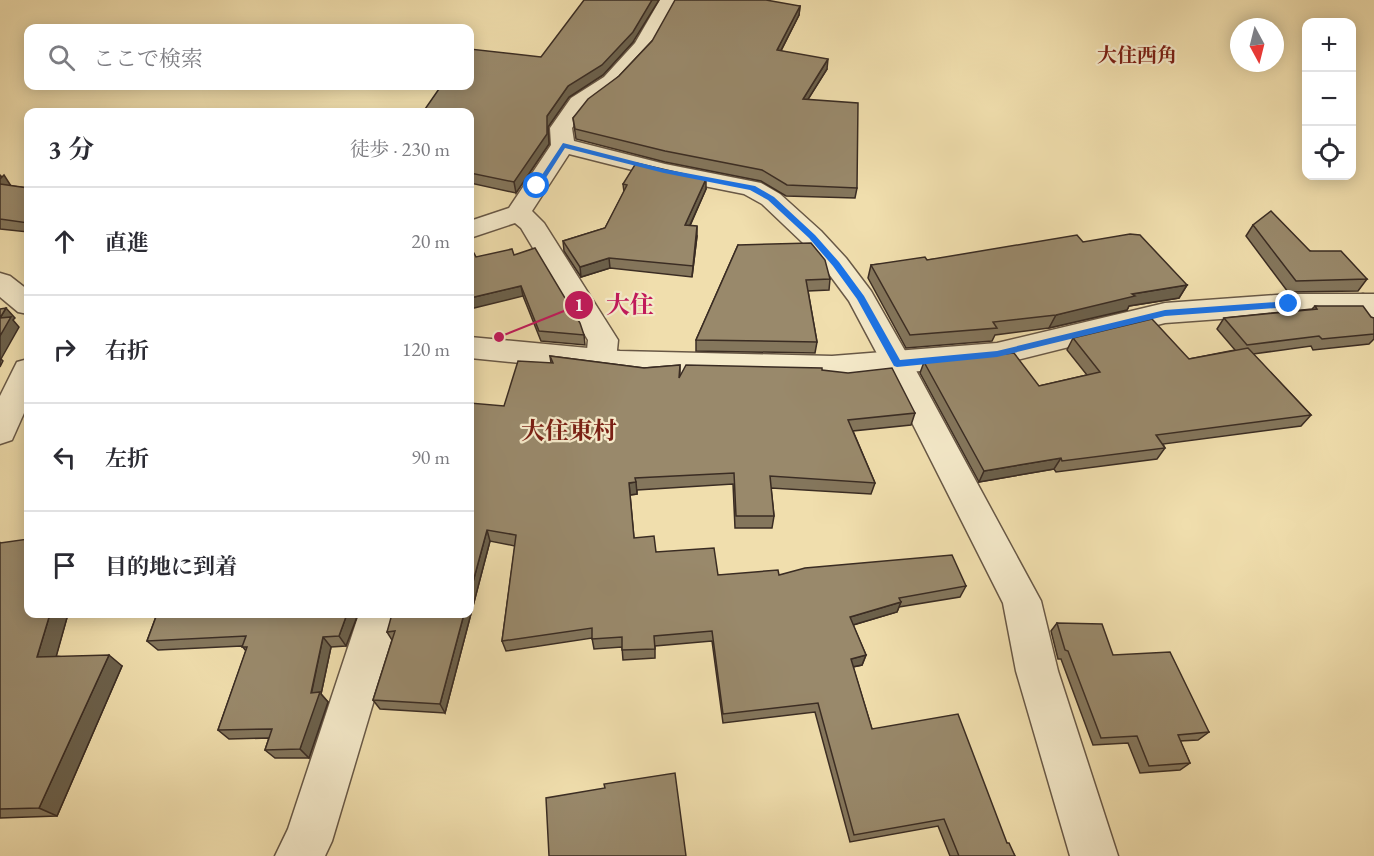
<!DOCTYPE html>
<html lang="ja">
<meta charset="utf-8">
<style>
:root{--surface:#fff;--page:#f7f7f7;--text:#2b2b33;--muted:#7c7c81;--line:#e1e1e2}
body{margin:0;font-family:"EB Garamond","Noto Serif JP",serif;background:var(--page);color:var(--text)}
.controls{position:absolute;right:18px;top:18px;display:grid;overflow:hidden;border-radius:12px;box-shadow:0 3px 15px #0003}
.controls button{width:54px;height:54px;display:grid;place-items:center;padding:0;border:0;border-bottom:2px solid var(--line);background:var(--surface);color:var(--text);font:30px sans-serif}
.compass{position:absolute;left:1230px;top:18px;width:54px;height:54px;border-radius:50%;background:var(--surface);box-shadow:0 3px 15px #0003;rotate:173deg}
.stop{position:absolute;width:18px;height:18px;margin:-14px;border:4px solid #1a73e8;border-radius:50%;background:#fff}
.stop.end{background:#1a73e8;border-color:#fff;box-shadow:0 2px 6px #0008}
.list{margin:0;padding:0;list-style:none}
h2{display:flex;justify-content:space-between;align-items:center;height:78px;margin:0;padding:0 24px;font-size:26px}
h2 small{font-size:20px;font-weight:400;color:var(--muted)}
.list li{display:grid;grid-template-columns:39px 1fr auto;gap:18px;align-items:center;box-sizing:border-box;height:108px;padding:0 24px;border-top:2px solid var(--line)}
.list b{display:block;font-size:22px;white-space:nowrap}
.list em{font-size:20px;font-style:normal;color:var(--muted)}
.icon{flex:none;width:33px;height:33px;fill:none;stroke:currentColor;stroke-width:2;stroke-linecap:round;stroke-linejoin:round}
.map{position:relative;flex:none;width:1374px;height:856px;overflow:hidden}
.search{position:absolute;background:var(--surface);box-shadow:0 3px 15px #0003;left:24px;top:24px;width:450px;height:66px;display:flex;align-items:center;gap:15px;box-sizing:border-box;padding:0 21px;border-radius:12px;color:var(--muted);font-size:22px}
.panel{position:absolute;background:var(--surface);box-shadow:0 3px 15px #0003;left:24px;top:108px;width:450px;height:510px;border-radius:12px}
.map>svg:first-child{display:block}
</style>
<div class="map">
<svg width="1374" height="856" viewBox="0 0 1374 856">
<rect width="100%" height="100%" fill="#f0dead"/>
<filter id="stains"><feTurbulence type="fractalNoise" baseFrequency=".00333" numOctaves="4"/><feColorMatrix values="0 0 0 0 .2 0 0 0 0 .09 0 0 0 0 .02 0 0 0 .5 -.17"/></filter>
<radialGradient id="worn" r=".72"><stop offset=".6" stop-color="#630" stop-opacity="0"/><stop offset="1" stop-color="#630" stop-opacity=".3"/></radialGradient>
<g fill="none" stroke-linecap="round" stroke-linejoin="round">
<defs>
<g id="minor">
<path d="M 660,0 L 678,0 L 650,50 L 618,85 L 587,108 L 572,128 L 574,141 L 665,164 L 761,183 L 780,194 L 821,231 L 846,258 L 871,291 L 912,363 L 1041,601 L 1058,671 L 1118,856 L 1070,856 L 1016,671 L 1003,603 L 882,363 L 849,301 L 826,270 L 803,243 L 762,204 L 744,194 L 664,178 L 569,154 L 532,211 L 544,223 L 618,340 L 616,360 L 612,368 L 601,371 L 590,368 L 586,360 L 588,340 L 521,228 L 515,223 L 470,238 L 470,221 L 509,208 L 551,145 L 550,128 L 571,98 L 604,77 L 635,43 Z"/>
<path d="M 1363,294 L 1374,298 L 1374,329 L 1364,326 L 1349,304 L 1353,297 Z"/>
<path d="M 28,359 L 28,404 L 12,440 L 0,444 L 0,396 L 17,362 Z"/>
<path d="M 359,614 L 398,614 L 391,643 L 332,841 L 325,856 L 275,856 L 288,829 Z"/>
</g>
<g id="tertiary">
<path d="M 0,273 L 10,276 L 28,290 L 28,314 L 18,312 L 0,297 Z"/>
<path d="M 1289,294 L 1374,294 L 1374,314 L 1289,314 L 1165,323 L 997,365 L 832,378 L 620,373 L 470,358 L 470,337 L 620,351 L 832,356 L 997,343 L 1165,303 Z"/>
</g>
</defs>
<!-- minor casing -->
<use href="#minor" stroke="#685846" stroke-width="3"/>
<!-- tertiary casing -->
<use href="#tertiary" stroke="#685846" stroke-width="3"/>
<!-- minor -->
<use href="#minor" fill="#f5eaca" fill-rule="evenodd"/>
<!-- tertiary -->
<use href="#tertiary" fill="#f5eaca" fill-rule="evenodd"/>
</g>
<!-- wall -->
<g fill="#84765c" stroke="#3a2c23" stroke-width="1.5">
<path d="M 800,6 L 799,15 L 781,51 L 827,69 L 808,99 L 857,188 L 855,198 L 786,196 L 761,181 L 665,162 L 576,139 L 573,118 L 619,76 L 652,41 Z"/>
<path d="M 633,42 L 603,75 L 569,97 L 548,127 L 549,144 L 516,193 L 470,183 L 470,112 L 541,57 Z"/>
<path d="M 0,175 L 11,186 L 28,188 L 28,232 L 0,229 Z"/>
<path d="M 623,184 L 706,189 L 690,226 L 697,236 L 692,277 L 610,268 L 581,277 L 564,251 L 563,241 L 605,228 L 624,192 Z"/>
<path d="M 1253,225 L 1310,251 L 1367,279 L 1358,291 L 1288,292 L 1246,236 Z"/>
<path d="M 1083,242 L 1187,285 L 1179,298 L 1129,306 L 1127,310 L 1049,328 L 995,335 L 992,341 L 906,348 L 868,278 L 871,265 L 927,260 Z"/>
<path d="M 738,245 L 830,279 L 829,290 L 808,291 L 817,342 L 815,353 L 696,351 L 696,340 Z"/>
<path d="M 514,255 L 584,335 L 585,345 L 541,341 L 523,296 L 476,257 Z"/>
<path d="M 1315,306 L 1374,318 L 1374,339 L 1369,344 L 1313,350 L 1311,346 L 1253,354 L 1311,415 L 1301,426 L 1163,444 L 1165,448 L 1157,459 L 1056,472 L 1054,469 L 979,482 L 920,373 L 924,362 L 1039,386 L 1087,375 L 1067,350 L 1073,338 L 1189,359 L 1235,350 L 1217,329 L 1224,318 L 1312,309 Z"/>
<path d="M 550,356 L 644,368 L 680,365 L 680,375 L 822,370 L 915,413 L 911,425 L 853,431 L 875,483 L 871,494 L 771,488 L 774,516 L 772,528 L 735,528 L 733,484 L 637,490 L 637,494 L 630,495 L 634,538 L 656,552 L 718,575 L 779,575 L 966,586 L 960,597 L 899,607 L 897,612 L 853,625 L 866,655 L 862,665 L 853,667 L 872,729 L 1007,843 L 1015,856 L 950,856 L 938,826 L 850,842 L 815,712 L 723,723 L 712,641 L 655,646 L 655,658 L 623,660 L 622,647 L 594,649 L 592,638 L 506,651 L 502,641 L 515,546 L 490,541 L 445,713 L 380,709 L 373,700 L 392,640 L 387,632 L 504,406 L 551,363 Z"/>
<path d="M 0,542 L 28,614 L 68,614 L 56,656 L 122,666 L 57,816 L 0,818 Z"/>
<path d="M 157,614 L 358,614 L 346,646 L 331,647 L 321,694 L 328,702 L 309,758 L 275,758 L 265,750 L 269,738 L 229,739 L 218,730 L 246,651 L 242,646 L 158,650 L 147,641 Z"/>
<path d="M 1057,623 L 1113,655 L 1209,732 L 1198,740 L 1180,741 L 1190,763 L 1180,770 L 1140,773 L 1128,743 L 1093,745 L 1061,659 L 1058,659 L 1051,631 Z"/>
</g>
<!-- shaded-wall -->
<g fill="#6b604b" stroke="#3a2c23" stroke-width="1.5">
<path d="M 652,0 L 659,0 L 633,42 L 603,75 L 569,97 L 548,127 L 549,144 L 516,193 L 514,182 L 547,116 L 568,86 Z"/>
<path d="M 800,6 L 799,15 L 776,60 L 777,50 Z"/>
<path d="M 828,59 L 827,69 L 802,109 L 803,99 Z"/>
<path d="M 4,175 L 11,186 L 0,191 L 0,179 Z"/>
<path d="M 706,179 L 706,189 L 685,236 L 685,225 Z"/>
<path d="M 697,226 L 697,236 L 692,277 L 693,266 Z"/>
<path d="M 609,258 L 610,268 L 581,277 L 580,267 Z"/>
<path d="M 1187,285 L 1179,298 L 1129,306 L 1127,310 L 1049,328 L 1056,315 L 1132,294 Z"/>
<path d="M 521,286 L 523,296 L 470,309 L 470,298 Z"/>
<path d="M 6,308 L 15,318 L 13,320 L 19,327 L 1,359 L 3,361 L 0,367 L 0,318 Z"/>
<path d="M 1061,458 L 1054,469 L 979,482 L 984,471 Z"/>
<path d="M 636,482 L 637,494 L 630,495 L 629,483 Z"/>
<path d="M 487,530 L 490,541 L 445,713 L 440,704 L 464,614 L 470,614 L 470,593 Z"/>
<path d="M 901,602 L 897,612 L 846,627 L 850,617 Z"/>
<path d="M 50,614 L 68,614 L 53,668 L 37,657 Z"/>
<path d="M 347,614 L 358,614 L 346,646 L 339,636 Z"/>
<path d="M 323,637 L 331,647 L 321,694 L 328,702 L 309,758 L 300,749 Z"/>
<path d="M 109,655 L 122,666 L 57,816 L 39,808 Z"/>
<path d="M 866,655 L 862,665 L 847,668 L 851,659 Z"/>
</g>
<!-- building -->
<g fill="#99896b" stroke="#3a2c23" stroke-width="1.5">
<path d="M 584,0 L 652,0 L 633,32 L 602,65 L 568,86 L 547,116 L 547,134 L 514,182 L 470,173 L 470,112 L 423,112 L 441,86 L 470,86 L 470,49 L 541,57 Z"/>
<path d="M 675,0 L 766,0 L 800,6 L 777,50 L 828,59 L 803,99 L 858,103 L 857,188 L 787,185 L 762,170 L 665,151 L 575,129 L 573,118 L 588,99 L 619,76 L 652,41 Z"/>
<path d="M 636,163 L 706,179 L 685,225 L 697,226 L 693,266 L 609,258 L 580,267 L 563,241 L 605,228 L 627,185 L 623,184 Z"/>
<path d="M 0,184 L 28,188 L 28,223 L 0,219 Z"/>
<path d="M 1271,211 L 1310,251 L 1341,251 L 1367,279 L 1296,281 L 1253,225 Z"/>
<path d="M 1130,234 L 1140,235 L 1187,285 L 1132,294 L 1135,296 L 1056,315 L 993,322 L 997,328 L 910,335 L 871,265 L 925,257 L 927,260 L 1077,235 L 1083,242 Z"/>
<path d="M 811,243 L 825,260 L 830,279 L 806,280 L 817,342 L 696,340 L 738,245 Z"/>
<path d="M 535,248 L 580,323 L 584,335 L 539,331 L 521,286 L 470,298 L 470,254 L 474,253 L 476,257 L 512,249 L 514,255 Z"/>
<path d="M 1315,306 L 1363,306 L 1371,317 L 1374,318 L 1374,334 L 1322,339 L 1319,336 L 1247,345 L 1224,318 L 1317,309 Z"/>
<path d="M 6,308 L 0,318 L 11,317 L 0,336 L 0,309 Z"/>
<path d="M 1152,319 L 1189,359 L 1248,348 L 1311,415 L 1156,435 L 1165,448 L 1062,461 L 1061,458 L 984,471 L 924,362 L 1014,353 L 1039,386 L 1100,372 L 1073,338 Z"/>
<path d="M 550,356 L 644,368 L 680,365 L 679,378 L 686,365 L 822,368 L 822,370 L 848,373 L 892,368 L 915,413 L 848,420 L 875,483 L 770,476 L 774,516 L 736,516 L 734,473 L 635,478 L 636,482 L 629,483 L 634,538 L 654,536 L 656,552 L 714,548 L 718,575 L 778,570 L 779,575 L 805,568 L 952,555 L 966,586 L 899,598 L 901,602 L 850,617 L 866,655 L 851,659 L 872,729 L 958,714 L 1007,843 L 1009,843 L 1015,856 L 959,856 L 944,819 L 854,835 L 818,703 L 723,714 L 712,631 L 654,636 L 655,649 L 622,650 L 622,637 L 592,639 L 592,628 L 502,641 L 516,535 L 487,530 L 470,593 L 470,403 L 504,406 L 518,361 L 553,363 Z"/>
<path d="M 28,539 L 28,614 L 50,614 L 37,657 L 109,655 L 39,808 L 0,809 L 0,543 Z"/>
<path d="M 157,614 L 347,614 L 339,636 L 323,637 L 311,693 L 320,692 L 300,749 L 265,750 L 272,729 L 218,730 L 247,647 L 242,647 L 246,636 L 147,641 Z"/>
<path d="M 392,614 L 464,614 L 440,704 L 373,700 L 395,631 L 387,632 Z"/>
<path d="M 1057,623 L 1102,624 L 1113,655 L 1170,652 L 1209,732 L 1178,735 L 1190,763 L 1149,766 L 1137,736 L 1101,738 L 1068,651 L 1065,650 Z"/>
<path d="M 675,773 L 686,856 L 549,856 L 546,798 L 605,788 L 604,784 Z"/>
</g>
<!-- route -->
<path fill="#1a73e8" d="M 563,143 L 664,169 L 755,186 L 774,197 L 815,235 L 839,262 L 864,296 L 900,360 L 997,351 L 1165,310 L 1289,301 L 1293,304 L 1289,307 L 1165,316 L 997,357 L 897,367 L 894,366 L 857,299 L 833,266 L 809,238 L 768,200 L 750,190 L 664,173 L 565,148 L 540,187 L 534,187 Z"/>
<g text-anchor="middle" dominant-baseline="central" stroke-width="4.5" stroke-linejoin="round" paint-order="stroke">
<!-- far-neighbourhood labels -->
<g font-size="20" font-weight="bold" fill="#7a1f14" stroke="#f5eaca">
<text x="1137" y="55">大住西角</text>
</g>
<!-- neighbourhood labels -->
<g font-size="24" font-weight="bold" fill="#7a1f14" stroke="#f5eaca">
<text x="569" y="430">大住東村</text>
</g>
</g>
<!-- callouts -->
<path fill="none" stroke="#c2185b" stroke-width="2" d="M499 337L579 305"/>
<g fill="#c2185b" stroke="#f5eaca" stroke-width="2">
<circle cx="499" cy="337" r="6"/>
<circle cx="579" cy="305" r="15"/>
</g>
<g font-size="18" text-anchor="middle" font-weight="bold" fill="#fff">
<text x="579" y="311">1</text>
</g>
<g font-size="24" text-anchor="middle" font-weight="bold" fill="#c2185b" stroke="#f5eaca" stroke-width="4.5" stroke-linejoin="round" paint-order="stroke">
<text x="630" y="313">大住</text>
</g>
<rect width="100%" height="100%" filter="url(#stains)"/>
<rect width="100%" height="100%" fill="url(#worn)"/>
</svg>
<div class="controls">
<button>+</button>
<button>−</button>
<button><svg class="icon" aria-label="locate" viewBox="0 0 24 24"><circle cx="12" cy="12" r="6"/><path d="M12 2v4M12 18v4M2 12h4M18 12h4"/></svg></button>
</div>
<svg class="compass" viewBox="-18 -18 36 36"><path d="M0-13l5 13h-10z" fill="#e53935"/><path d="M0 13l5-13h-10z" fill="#7c7c81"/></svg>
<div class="stop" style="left:537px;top:186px"></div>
<div class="stop end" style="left:1289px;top:304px"></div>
<div class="search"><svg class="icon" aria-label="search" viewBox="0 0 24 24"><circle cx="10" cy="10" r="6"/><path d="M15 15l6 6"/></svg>ここで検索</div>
<section class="panel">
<h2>3 分<small>徒歩 · 230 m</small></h2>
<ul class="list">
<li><svg class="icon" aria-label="ahead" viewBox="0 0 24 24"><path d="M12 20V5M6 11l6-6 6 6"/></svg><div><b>直進</b></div><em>20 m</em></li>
<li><svg class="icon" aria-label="right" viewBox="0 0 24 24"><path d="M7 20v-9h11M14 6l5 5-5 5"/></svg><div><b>右折</b></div><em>120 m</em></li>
<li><svg class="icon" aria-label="left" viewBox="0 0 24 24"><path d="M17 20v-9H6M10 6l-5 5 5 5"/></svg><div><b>左折</b></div><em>90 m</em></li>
<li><svg class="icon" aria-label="arrive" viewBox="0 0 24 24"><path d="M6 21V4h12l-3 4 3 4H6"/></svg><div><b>目的地に到着</b></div></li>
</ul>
</section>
</div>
